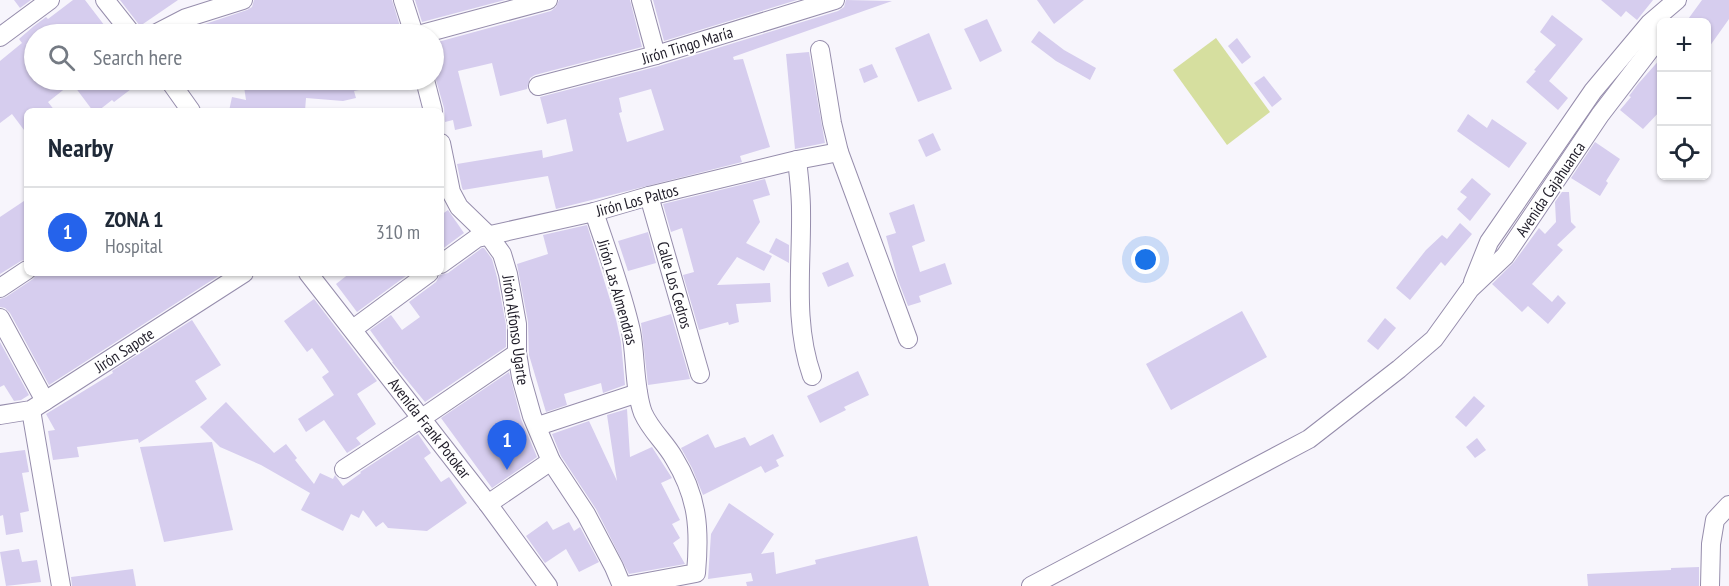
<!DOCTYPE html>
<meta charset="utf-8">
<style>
:root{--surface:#fff;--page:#f6f6f7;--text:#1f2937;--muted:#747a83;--line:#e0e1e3;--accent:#2563eb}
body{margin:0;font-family:"PT Sans Narrow",sans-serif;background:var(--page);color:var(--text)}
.controls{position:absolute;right:18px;top:18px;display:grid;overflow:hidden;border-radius:9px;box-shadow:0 2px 4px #0004}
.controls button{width:54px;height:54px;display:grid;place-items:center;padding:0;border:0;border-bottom:2px solid var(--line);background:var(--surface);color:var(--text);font:30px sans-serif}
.you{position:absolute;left:1146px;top:260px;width:21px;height:21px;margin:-15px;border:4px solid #fff;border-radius:50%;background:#1a73e8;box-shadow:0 0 0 9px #1a73e833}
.badge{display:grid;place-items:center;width:39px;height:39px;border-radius:50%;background:var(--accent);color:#fff;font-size:20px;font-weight:700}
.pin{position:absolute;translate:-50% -50px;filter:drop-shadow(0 2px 3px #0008)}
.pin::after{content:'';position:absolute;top:32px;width:21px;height:18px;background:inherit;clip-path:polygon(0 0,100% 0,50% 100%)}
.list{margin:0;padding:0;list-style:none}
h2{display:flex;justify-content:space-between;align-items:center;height:78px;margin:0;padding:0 24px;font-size:26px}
h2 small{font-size:20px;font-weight:400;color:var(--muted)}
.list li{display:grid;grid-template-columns:39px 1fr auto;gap:18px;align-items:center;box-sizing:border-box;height:90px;padding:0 24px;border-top:2px solid var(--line)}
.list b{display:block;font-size:22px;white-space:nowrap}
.list p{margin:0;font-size:20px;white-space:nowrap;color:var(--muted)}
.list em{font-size:20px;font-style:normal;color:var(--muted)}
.icon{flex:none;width:33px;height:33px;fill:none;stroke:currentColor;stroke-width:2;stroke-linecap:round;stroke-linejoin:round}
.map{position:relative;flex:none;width:1729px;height:586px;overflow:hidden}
.search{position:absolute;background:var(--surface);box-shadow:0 2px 4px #0004;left:24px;top:24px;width:420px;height:66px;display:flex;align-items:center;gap:15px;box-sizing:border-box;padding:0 21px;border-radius:33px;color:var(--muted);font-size:22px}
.panel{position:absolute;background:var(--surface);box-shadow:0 2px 4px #0004;left:24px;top:108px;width:420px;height:168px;border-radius:9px}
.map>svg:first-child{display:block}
</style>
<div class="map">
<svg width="1729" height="586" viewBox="0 0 1729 586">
<rect width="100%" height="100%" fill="#f7f5fc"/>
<!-- pitch -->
<path fill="#d6df9f" d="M 1216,38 L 1270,112 L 1227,145 L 1173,70 Z"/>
<!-- building -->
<g fill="#d6cdee" fill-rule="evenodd">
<path d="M 14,0 L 31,0 L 20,8 Z"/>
<path d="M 73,0 L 85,0 L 111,34 L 34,34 L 34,80 L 143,80 L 114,102 L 112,100 L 98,111 L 93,111 L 72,83 L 48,102 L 55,111 L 27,111 L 27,134 L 12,114 L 0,123 L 0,61 L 22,43 L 19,39 L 34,26 L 46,17 L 48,19 Z"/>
<path d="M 120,0 L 178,0 L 140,26 Z"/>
<path d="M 254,0 L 392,0 L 402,33 L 395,34 L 193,34 L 199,26 L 247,10 L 252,7 Z"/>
<path d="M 415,0 L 505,0 L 422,22 Z"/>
<path d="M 559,0 L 630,0 L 642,47 L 535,75 L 530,78 L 527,89 L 500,96 L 492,63 L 458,71 L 472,126 L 455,130 L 453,120 L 445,122 L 444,108 L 434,73 L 434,43 L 551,11 L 556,7 Z"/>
<path d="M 653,0 L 797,0 L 664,41 Z"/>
<path d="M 846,0 L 892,1 L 733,57 L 734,60 L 743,59 L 770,147 L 740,156 L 742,162 L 556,209 L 548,176 L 463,190 L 462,188 L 457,164 L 542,150 L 543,158 L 573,151 L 566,119 L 547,124 L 540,97 L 659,66 L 838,11 L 844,7 ZM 651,89 L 664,130 L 627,142 L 619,113 L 622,112 L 619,98 Z"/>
<path d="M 1037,0 L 1084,0 L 1054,24 Z"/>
<path d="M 1601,0 L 1653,0 L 1637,20 L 1626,11 L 1621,17 Z"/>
<path d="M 1702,0 L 1729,0 L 1729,19 L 1707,50 L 1707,22 L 1686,22 Z"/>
<path d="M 1552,15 L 1583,39 L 1549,81 L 1568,98 L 1558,110 L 1526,82 L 1536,71 L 1534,70 L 1556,45 L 1540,32 Z"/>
<path d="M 987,19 L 1002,51 L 980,62 L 964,29 Z"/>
<path d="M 1039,31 L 1064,50 L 1096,68 L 1090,80 L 1056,61 L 1031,42 Z"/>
<path d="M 929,33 L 952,89 L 918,102 L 895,48 Z"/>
<path d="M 1237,38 L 1251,57 L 1242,64 L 1228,46 Z"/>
<path d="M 809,52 L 825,143 L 795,149 L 786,54 Z"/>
<path d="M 1662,57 L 1662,109 L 1643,129 L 1620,110 L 1631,97 L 1629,96 L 1638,84 Z"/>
<path d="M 872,64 L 878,77 L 864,83 L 859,69 Z"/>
<path d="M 1264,76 L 1282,99 L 1272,107 L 1254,83 Z"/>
<path d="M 243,80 L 383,80 L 384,85 L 354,91 L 356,98 L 343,101 L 306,98 L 305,111 L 229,111 L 232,97 L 246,100 Z"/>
<path d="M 1468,114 L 1487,128 L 1492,119 L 1527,143 L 1509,168 L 1457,131 Z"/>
<path d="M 933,133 L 941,150 L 926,157 L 918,140 Z"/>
<path d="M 1595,142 L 1620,159 L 1606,181 L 1608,183 L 1600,196 L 1571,178 Z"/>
<path d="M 1472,178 L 1491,194 L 1470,221 L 1457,209 L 1467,197 L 1460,192 Z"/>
<path d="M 765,179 L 770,195 L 753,200 L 760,222 L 746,243 L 772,256 L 764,271 L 737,257 L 717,285 L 770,283 L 771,302 L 736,304 L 739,322 L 729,325 L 728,322 L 699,330 L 683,275 L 694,272 L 682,228 L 671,232 L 663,204 Z"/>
<path d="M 1562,192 L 1569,192 L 1571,222 L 1576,227 L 1557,245 L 1563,250 L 1532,284 L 1552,302 L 1558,295 L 1566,303 L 1548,324 L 1528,306 L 1522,312 L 1492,284 L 1514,262 L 1539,228 L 1545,234 L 1556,222 L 1555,202 Z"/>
<path d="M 27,199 L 27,259 L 21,261 L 0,274 L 0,217 Z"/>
<path d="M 914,204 L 925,241 L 912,246 L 920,272 L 945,263 L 952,284 L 919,296 L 921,302 L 908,306 L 898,280 L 886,236 L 896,233 L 889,213 Z"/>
<path d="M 448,210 L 464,233 L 441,250 L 441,215 Z"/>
<path d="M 1460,223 L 1472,234 L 1445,266 L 1441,262 L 1410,300 L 1396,288 L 1426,250 L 1442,235 L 1447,239 Z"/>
<path d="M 587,225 L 616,319 L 621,342 L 625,385 L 603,393 L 601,383 L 564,394 L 567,405 L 546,412 L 529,355 L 528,322 L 517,264 L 548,254 L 543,235 Z"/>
<path d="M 648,232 L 656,263 L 628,271 L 618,241 Z"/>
<path d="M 776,238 L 789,245 L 789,263 L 769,252 Z"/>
<path d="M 482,248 L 484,248 L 492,259 L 497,277 L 506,325 L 506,347 L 425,402 L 392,362 L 393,362 L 370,330 L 391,315 L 402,330 L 420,317 L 409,302 L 436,282 L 440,275 L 448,273 Z"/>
<path d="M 848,262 L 854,276 L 828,287 L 822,273 Z"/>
<path d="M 38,273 L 223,273 L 49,385 L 10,313 L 5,308 L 0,307 L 0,299 L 6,297 L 33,279 Z"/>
<path d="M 350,273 L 410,273 L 357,312 L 336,284 Z"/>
<path d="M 314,299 L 377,381 L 357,394 L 376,424 L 356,438 L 361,444 L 347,453 L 324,420 L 306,432 L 298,419 L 334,395 L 322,377 L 329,372 L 312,348 L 307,352 L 284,321 Z"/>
<path d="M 1242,311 L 1267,357 L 1171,410 L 1146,364 Z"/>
<path d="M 671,314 L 690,379 L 648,385 L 641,323 Z"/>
<path d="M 1385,318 L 1396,328 L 1378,350 L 1367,341 Z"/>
<path d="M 192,320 L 221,365 L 195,381 L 207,399 L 139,443 L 138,439 L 77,447 L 79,457 L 53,460 L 48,431 L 55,430 L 46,414 L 113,373 L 112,371 Z"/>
<path d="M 0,342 L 29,395 L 21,400 L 14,401 L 4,385 L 0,387 Z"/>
<path d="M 858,371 L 869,395 L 844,407 L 846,410 L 820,423 L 807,396 Z"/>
<path d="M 509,372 L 521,419 L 537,457 L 492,488 L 441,418 Z"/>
<path d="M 1474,396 L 1485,406 L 1466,427 L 1455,417 Z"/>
<path d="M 226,402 L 274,453 L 286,444 L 297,458 L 295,460 L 314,484 L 320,473 L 333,479 L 335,475 L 343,486 L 361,473 L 360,472 L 418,434 L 431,453 L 424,458 L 441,482 L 449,477 L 467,503 L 427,531 L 388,528 L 383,522 L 376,527 L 363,510 L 359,518 L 351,514 L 343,531 L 301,510 L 310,493 L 261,465 L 220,447 L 200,427 Z"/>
<path d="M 627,409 L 630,457 L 652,447 L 672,478 L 661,483 L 680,520 L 672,524 L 680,538 L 673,543 L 685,564 L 629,574 L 596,509 L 561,456 L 552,434 L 589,421 L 617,481 L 607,415 Z"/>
<path d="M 708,434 L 715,448 L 745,437 L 750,446 L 773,434 L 784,456 L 776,460 L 779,466 L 765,473 L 761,466 L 703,495 L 692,468 L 681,448 Z"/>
<path d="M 1477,438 L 1486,450 L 1475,458 L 1466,447 Z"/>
<path d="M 212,442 L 233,530 L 164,542 L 140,447 Z"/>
<path d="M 25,450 L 29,472 L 22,473 L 29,511 L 20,513 L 23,532 L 6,535 L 3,515 L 0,516 L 0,453 Z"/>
<path d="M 729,503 L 774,534 L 761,554 L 774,552 L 776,574 L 816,564 L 815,560 L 917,536 L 929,586 L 747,586 L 746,582 L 753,581 L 751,573 L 708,579 L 711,534 Z"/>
<path d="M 547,521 L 553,530 L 569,522 L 574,531 L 580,527 L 599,562 L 579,572 L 566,549 L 545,563 L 526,536 Z"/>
<path d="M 19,549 L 22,562 L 37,560 L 41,582 L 6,586 L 0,552 Z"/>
<path d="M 1699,567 L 1699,586 L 1588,586 L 1587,574 L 1671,570 L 1671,568 Z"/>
<path d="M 133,569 L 136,586 L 72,586 L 71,577 Z"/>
</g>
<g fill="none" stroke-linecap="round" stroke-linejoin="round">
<defs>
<g id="minor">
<path d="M 105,0 L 132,34"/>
<path d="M 403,0 L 414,34"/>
<path d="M 641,0 L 656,55"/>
<path d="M 155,34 L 186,18 L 243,0"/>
<path d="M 422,34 L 548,0"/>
<path d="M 0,37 L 50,0"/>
<path d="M 820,50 L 832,123 L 839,152 L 908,339"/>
<path d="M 169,80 L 191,111"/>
<path d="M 425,80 L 433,111"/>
<path d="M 538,86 L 656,55 L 835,0"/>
<path d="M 441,143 L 451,192 L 459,207 L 489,236 L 502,254 L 508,274 L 517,324 L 517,353 L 521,377 L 532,416 L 551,461 L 586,514 L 614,567 L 622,586"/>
<path d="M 797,160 C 799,177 801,193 801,210 C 802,266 793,322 812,376"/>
<path d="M 649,196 L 700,374"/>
<path d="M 594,212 C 607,251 622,291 631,331 C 636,357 634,389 643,413 C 651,431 665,442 674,458 C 698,497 700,529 696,573 L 626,586"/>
<path d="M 441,264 L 477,238 L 594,212 L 649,196 L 797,160 L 839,152"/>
<path d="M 308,273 L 488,504 L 548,586"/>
<path d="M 1473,282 L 1489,242 L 1593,91 L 1650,23 L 1677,0"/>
<path d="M 0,288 L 27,270"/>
<path d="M 0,318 L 45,401"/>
<path d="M 353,329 L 429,273"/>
<path d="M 31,410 L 61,586"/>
<path d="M 0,415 L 31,410 L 244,273"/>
<path d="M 538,426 L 638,393"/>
<path d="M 344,469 L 422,418 L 517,353"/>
<path d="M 488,504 L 551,461"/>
<path d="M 1031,586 L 1309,439 L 1399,369 L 1434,339 L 1470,289 L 1505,256 L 1600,115 L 1662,34"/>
<path d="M 1710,586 L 1711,544 L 1715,520 L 1729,505"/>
</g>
</defs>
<!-- minor casing -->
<use href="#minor" stroke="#968dac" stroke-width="20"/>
<!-- minor -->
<use href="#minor" stroke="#fff" stroke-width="18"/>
</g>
<g text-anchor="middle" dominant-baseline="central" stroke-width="4.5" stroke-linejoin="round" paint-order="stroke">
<!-- street labels -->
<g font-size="16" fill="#1f1c28" stroke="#fff">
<text transform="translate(687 45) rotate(-17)">Jirón Tingo María</text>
<text transform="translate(1550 189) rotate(-56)">Avenida Cajahuanca</text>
<text transform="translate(637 200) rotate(-15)">Jirón Los Paltos</text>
<text transform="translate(675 285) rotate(74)">Calle Los Cedros</text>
<text transform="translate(618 292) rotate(74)">Jirón Las Almendras</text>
<text transform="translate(516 330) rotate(82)">Jirón Alfonso Ugarte</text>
<text transform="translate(124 350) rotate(-33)">Jirón Sapote</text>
<text transform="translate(430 428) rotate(52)">Avenida Frank Potokar</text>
</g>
</g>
</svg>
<div class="controls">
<button>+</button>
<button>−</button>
<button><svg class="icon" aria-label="locate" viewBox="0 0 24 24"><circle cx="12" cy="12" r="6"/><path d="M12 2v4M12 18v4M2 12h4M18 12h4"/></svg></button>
</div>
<div class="you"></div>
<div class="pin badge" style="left:507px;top:470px">1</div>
<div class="search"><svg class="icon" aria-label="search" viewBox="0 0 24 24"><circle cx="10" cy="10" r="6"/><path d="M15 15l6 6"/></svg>Search here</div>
<section class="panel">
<h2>Nearby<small></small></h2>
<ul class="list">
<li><span class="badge">1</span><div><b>ZONA 1</b><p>Hospital</p></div><em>310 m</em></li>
</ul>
</section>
</div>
